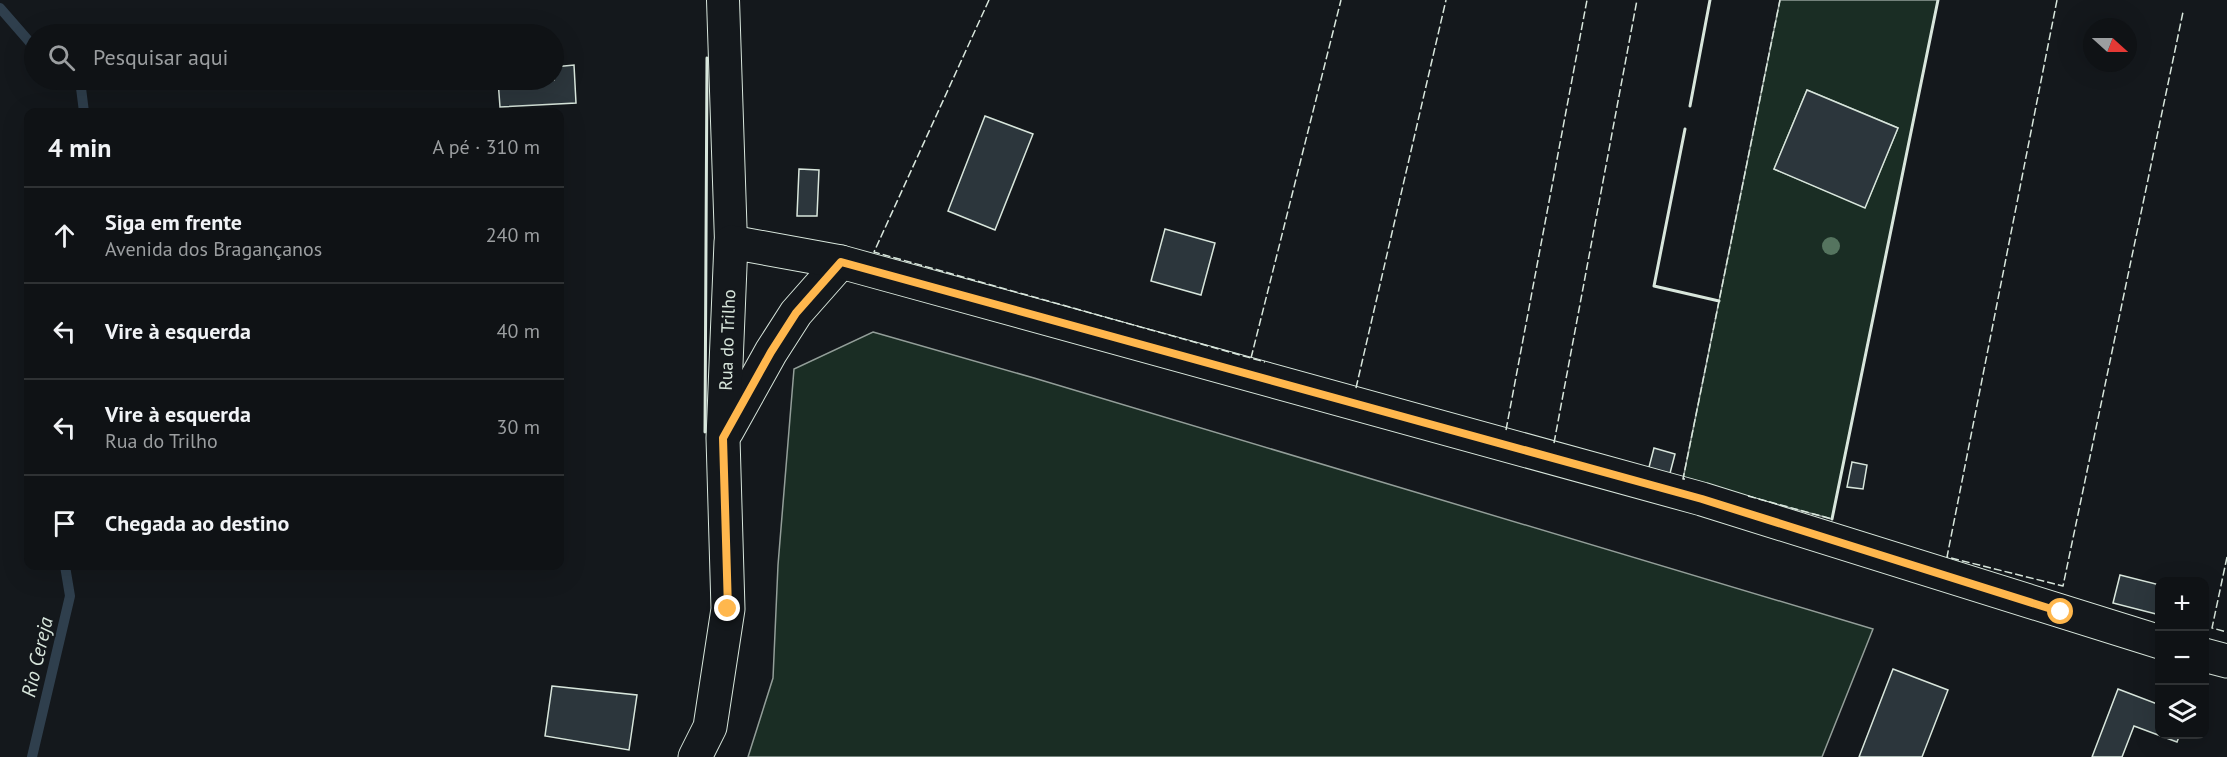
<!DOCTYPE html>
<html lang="pt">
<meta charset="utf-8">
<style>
:root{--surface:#0f1215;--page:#1d2022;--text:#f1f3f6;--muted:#9b9ea0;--line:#2f3234}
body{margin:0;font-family:"PT Sans",sans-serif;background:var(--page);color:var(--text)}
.controls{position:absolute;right:18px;bottom:18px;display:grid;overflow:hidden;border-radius:12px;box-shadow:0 6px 24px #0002}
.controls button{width:54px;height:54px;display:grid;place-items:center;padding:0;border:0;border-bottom:2px solid var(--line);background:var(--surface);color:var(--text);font:30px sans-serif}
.compass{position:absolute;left:2083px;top:18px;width:54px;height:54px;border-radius:50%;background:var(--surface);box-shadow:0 6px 24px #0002;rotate:111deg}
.stop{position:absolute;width:18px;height:18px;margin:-14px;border:4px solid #ffb74d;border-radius:50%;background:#fff}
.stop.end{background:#ffb74d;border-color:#fff;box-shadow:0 2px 6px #0008}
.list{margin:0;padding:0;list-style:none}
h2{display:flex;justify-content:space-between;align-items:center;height:78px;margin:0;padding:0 24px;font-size:26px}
h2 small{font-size:20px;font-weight:400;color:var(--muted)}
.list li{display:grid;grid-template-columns:39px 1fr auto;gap:18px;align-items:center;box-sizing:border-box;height:96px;padding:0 24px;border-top:2px solid var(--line)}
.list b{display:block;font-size:22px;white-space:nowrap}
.list p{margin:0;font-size:20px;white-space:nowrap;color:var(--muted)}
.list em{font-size:20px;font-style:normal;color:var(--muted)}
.icon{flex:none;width:33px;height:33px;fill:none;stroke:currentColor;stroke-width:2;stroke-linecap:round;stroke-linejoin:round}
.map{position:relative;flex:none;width:2227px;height:757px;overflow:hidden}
.search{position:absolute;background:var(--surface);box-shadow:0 6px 24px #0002;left:24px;top:24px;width:540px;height:66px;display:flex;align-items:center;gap:15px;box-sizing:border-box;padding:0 21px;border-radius:33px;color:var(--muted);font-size:22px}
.panel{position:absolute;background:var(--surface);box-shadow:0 6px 24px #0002;left:24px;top:108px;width:540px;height:462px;border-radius:12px}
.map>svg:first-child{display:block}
</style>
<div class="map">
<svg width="2227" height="757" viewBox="0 0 2227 757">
<rect width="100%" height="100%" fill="#14181c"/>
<!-- green -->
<g fill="#1a2d24" stroke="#939e99" stroke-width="1.5" fill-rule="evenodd">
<path d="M 1780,0 L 1938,0 L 1832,519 L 1683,479 ZM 1807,90 L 1898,128 L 1865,207 L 1774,169 Z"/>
<path d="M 873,332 L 1034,378 L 1873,629 L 1822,757 L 748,757 L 773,678 L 778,565 L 794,369 Z"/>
</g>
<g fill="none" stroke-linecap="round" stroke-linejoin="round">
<!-- stream -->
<g stroke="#2f3f4d" stroke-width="10">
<path d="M 0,8 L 34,47"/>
<path d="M 80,80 L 84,112"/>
<path d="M 32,757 L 70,596 L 65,566"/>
</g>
</g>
<!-- building -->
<g fill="#2c363c" stroke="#d8e6dc" stroke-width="1.5">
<path d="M 574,65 L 576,103 L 500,107 L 498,80 L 554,80 L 554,67 Z"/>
<path d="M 1807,90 L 1898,128 L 1865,208 L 1774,169 Z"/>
<path d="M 985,116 L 1033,134 L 995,230 L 948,211 Z"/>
<path d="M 799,169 L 819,170 L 817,216 L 797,216 Z"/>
<path d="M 1165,229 L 1215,243 L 1201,295 L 1151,281 Z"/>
<path d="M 1654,448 L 1675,454 L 1669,477 L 1648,471 Z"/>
<path d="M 1852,462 L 1867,465 L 1863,489 L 1847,487 Z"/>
<path d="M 2120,575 L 2160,585 L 2160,615 L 2113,603 Z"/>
<path d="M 1893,669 L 1948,690 L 1922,757 L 1859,757 Z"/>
<path d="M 552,686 L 637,695 L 629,750 L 545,736 Z"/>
<path d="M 2118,689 L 2160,705 L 2160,734 L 2180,734 L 2177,742 L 2134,726 L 2122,757 L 2092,757 Z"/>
</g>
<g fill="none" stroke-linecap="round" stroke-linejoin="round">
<defs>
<path id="minor" d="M 723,0 L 731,242"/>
<g id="tertiary">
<path d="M 727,431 L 771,352 L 796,313 L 841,262"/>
<path d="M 2204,655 L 2227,661"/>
<path d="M 695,757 L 710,727 L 728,609 L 723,438 L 731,242 L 841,262 L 1702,499 L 2160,642"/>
</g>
</defs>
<!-- minor casing -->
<use href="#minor" stroke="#d8e6dc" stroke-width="34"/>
<!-- tertiary casing -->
<use href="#tertiary" stroke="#d8e6dc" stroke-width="35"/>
<!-- minor -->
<use href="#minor" stroke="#14181c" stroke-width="32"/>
<!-- tertiary -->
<use href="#tertiary" stroke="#14181c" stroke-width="33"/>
<!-- fence -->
<g stroke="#d8e6dc" stroke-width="1.5" stroke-dasharray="8 3" stroke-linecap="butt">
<path d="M 989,0 L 874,252 L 1265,362"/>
<path d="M 2057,0 L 1947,557 L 2063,586 L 2183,12"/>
<path d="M 1251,358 L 1341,0"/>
<path d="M 1356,388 L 1446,0"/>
<path d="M 1506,430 L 1587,0"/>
<path d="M 1554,443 L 1637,0"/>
<path d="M 1685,479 L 1683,479 L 1780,0"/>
<path d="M 1748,496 L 1832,519"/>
<path d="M 2227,557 L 2212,628 L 2227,632"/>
</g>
<!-- wall -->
<g stroke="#d8e6dc" stroke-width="3">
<path d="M 1690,106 L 1710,0"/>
<path d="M 1685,129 L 1654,286 L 1719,301"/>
<path d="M 705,432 L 707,58"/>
<path d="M 1832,519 L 1938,0"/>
</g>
</g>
<!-- trees -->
<circle fill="#55745f" cx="1831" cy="246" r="9"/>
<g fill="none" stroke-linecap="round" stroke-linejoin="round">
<!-- route -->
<path stroke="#ffb74d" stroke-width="8" d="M 728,609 L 723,438 L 771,352 L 796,313 L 841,262 L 1702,499 L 2061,612"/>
</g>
<g text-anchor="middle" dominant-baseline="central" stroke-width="4.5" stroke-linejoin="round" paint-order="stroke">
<!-- street labels -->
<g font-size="18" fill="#d8e6dc" stroke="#14181c">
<text transform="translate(727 340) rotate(-88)">Rua do Trilho</text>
</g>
<!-- water labels -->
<g font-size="20" font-style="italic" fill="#d8e6dc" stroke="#14181c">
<text transform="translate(37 657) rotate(-77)">Rio Cereja</text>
</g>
</g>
</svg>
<div class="controls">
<button>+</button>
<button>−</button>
<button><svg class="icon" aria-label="layers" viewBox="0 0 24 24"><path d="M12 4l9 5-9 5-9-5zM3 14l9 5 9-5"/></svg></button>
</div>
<svg class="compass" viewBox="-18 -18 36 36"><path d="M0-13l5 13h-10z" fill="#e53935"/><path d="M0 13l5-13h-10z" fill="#9b9ea0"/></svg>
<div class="stop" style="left:2061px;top:612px"></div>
<div class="stop end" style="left:728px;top:609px"></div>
<div class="search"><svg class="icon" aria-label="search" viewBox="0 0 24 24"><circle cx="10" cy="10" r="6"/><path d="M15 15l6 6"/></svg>Pesquisar aqui</div>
<section class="panel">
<h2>4 min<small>A pé · 310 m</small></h2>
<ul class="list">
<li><svg class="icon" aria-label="ahead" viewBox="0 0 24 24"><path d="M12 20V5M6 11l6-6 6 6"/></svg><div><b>Siga em frente</b><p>Avenida dos Bragançanos</p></div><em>240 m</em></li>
<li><svg class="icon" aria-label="left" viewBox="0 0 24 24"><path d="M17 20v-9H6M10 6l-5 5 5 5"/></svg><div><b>Vire à esquerda</b></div><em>40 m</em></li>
<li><svg class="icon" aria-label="left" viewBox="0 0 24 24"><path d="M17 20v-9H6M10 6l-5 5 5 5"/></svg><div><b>Vire à esquerda</b><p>Rua do Trilho</p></div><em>30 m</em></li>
<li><svg class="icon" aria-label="arrive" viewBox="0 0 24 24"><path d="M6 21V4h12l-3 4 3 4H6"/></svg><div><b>Chegada ao destino</b></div></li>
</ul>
</section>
</div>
